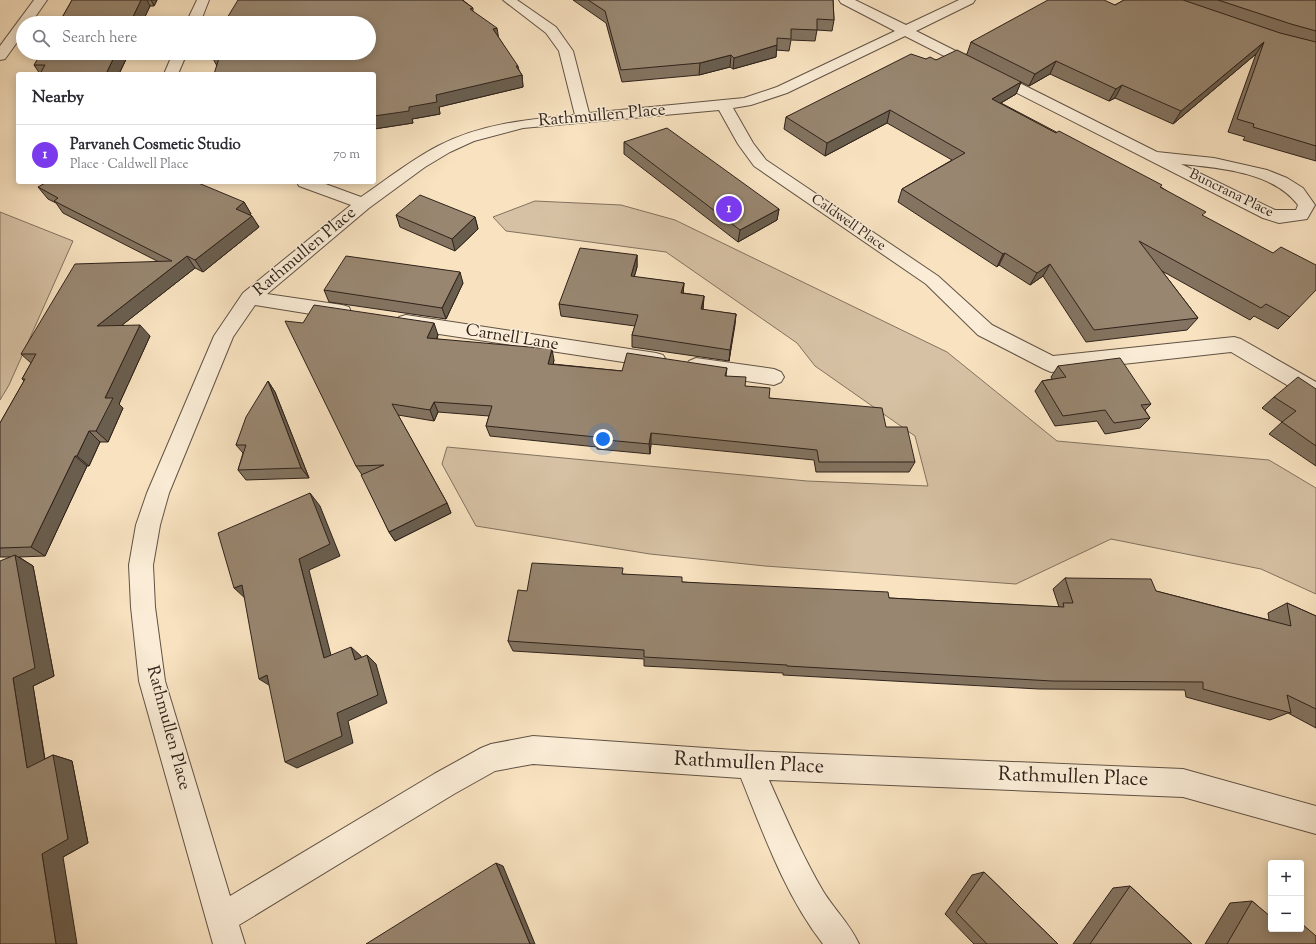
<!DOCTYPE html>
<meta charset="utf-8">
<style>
:root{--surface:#fff;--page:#f7f7f7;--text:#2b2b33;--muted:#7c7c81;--line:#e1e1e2;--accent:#7c3aed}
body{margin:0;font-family:"Sorts Mill Goudy",serif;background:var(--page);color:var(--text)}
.controls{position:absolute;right:12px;bottom:12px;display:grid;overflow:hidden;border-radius:4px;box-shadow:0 2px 10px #0003}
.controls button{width:36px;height:36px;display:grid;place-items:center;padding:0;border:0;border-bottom:1px solid var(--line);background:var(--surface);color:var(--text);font:20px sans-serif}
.you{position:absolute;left:603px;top:439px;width:14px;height:14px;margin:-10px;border:3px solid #fff;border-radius:50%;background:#1a73e8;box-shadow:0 0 0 6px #1a73e833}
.badge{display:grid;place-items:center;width:26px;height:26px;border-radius:50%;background:var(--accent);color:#fff;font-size:13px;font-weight:700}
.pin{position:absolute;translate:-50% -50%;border:2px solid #fff;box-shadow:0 1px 4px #0006}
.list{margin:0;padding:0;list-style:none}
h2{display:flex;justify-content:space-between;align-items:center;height:52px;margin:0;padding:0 16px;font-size:17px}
h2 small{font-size:13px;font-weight:400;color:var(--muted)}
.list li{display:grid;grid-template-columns:26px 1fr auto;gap:12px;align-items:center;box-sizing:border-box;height:60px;padding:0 16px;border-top:1px solid var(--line)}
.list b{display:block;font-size:15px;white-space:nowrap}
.list p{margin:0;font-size:13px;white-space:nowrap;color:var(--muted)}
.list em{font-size:13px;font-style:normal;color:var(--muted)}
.icon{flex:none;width:22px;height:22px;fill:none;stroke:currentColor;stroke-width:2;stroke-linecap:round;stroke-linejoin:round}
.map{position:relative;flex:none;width:1316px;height:944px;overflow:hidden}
.search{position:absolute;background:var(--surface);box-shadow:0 2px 10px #0003;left:16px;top:16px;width:360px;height:44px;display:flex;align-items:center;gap:10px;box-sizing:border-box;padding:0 14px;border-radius:22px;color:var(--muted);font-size:15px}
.panel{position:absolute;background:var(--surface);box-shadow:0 2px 10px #0003;left:16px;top:72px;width:360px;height:112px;border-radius:4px}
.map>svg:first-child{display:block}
</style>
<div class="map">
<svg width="1316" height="944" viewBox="0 0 1316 944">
<rect width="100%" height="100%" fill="#f8e2c0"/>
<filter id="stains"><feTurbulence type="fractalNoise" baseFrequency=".005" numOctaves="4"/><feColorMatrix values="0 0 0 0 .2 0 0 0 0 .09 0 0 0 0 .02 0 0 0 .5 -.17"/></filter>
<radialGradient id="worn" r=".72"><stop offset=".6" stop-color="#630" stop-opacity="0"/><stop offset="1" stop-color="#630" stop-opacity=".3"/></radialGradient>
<!-- green -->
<g fill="#d6c1a4" stroke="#82725f">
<path d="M 535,201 L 621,205 L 675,220 L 947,352 L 1057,441 L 1269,460 L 1316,488 L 1316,594 L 1261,569 L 1111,539 L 1016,584 L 765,566 L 650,554 L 476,526 L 442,464 L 447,447 L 807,481 L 928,486 L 915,436 L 815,366 L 797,343 L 666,252 L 506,231 L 493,217 Z"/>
<path d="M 0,212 L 73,241 L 9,385 L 0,400 Z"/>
</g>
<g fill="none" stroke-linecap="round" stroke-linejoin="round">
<defs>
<path id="lane" d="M 34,0 L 47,0 L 31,23 L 23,23 L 23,34 L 5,59 L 0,60 L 0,46 Z"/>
<g id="street">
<path d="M 197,0 L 209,0 L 200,23 L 186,23 Z"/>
<path d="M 503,0 L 517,0 L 556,27 L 573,51 L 589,113 L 744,98 L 777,87 L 895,31 L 841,3 L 839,0 L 855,0 L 906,25 L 959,0 L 975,0 L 973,3 L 916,31 L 1157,152 L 1214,158 L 1267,170 L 1287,178 L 1303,188 L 1315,205 L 1307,219 L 1279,223 L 1263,218 L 905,36 L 787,93 L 751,105 L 733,108 L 753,143 L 766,160 L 938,276 L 992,325 L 1053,356 L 1234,337 L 1241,339 L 1316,382 L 1316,400 L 1309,398 L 1231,352 L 1051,372 L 1044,369 L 978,335 L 926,284 L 754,166 L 738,144 L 719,110 L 523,128 L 474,141 L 450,152 L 425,167 L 369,208 L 267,294 L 342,305 L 349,307 L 351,312 L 349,317 L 342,319 L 255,305 L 233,337 L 169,493 L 160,525 L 153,565 L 155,607 L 165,681 L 230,896 L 434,774 L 481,748 L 491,744 L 533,736 L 749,751 L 1183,769 L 1316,806 L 1316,834 L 1183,797 L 769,780 C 786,818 802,855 823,891 C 834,909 850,924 859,944 L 823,944 C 785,895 764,835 741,778 L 533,764 L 495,771 L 454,794 L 239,925 L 245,944 L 213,944 L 139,681 L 131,607 L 129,565 L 136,525 L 147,493 L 214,336 L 243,293 L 351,205 L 299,186 L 297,182 L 320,182 L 361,197 C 386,180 411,160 438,146 C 480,124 529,119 575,115 L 559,51 L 546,33 ZM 1181,164 C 1220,168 1273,172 1298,205 L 1296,210 L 1275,210 Z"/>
<path d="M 173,53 L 187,53 L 178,74 L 164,74 Z"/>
<path d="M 406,315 L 656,353 L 663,355 L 666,360 L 663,365 L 656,367 L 406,329 L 399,327 L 396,322 L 399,317 Z"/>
<path d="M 696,358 L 774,369 L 781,372 L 784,377 L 781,382 L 774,385 L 696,374 L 689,371 L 686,366 L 689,361 Z"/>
</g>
</defs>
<!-- lane casing -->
<use href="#lane" stroke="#615244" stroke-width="2"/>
<!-- street casing -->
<use href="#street" stroke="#615244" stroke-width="2"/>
<!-- lane -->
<use href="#lane" fill="#faecd6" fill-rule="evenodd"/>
<!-- street -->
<use href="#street" fill="#faecd6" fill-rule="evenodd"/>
</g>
<!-- wall -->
<g fill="#837360" stroke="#2f221a">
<path d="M 72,0 L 157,0 L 154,6 L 150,6 L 142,23 L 59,23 Z"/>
<path d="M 463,0 L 464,1 L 473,8 L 473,11 L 499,38 L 522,75 L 523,87 L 439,107 L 440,114 L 412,119 L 413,123 L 374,129 L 374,74 L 217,66 L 211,55 Z"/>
<path d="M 573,0 L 833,0 L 834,20 L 832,31 L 817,30 L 815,41 L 791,40 L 789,51 L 776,50 L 776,57 L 733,69 L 730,67 L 699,75 L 622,82 L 606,23 Z"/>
<path d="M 1124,0 L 1316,0 L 1316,161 L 1243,140 L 1245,137 L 1228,132 L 1256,54 L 1173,124 L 1115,98 L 1109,101 L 1050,74 L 1029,86 L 1021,82 L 1016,94 L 1001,103 L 1161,187 L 1203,216 L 1290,317 L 1278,329 L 1254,316 L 1250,320 L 1162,271 L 1198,318 L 1187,330 L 1086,342 L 1043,276 L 1030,285 L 999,265 L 997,267 L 898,202 L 902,189 L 952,160 L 887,123 L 825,156 L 784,129 L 786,117 L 926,59 L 936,60 L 967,54 L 971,42 L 1115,5 Z"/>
<path d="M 129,53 L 119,74 L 40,74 L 34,65 Z"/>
<path d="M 624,142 L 779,209 L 777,220 L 738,242 L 624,154 Z"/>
<path d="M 38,187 L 244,202 L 251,214 L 250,214 L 259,227 L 203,272 L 195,268 L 122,325 L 150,336 L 119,404 L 123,408 L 108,442 L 100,442 L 89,466 L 87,466 L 45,556 L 19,557 L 33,566 L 54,676 L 33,686 L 45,759 L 53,755 L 72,761 L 88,843 L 63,857 L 0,944 L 10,557 L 0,557 L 0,423 L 24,381 L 22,379 L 31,363 L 21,354 L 159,262 L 63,213 L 56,203 L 48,199 Z"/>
<path d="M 396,215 L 475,217 L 478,229 L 455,251 L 400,227 Z"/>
<path d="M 637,255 L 637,267 L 634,277 L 684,283 L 683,293 L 704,296 L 703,310 L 736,314 L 729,361 L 632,347 L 632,335 L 635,326 L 561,316 L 559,304 Z"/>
<path d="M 463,283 L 446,319 L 329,302 L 324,290 Z"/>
<path d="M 303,323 L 438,335 L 437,339 L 554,360 L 553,364 L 622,371 L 727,368 L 726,376 L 769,398 L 886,427 L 915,462 L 909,472 L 816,472 L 814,460 L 651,444 L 650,454 L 597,449 L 597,447 L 490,436 L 486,426 L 489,416 L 438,412 L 434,421 L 398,415 L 447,503 L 451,513 L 395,541 L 389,532 L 362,475 L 356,466 Z"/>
<path d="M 1058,366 L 1151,404 L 1145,410 L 1150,418 L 1140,428 L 1105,434 L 1097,421 L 1055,426 L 1035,391 L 1042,381 L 1052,379 L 1051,377 Z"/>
<path d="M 268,381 L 275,392 L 309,478 L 246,480 L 238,470 L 243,453 L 236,445 Z"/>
<path d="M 1316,389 L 1316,466 L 1269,434 L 1282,422 L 1262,408 L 1274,397 Z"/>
<path d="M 623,574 L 682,582 L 889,598 L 1058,607 L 1059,607 L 1053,589 L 1065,578 L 1156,591 L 1269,620 L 1268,613 L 1287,603 L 1316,616 L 1316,728 L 1288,713 L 1270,720 L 1186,697 L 1185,690 L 1039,689 L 783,675 L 783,673 L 644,666 L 644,659 L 513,651 L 508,641 L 527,591 Z"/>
<path d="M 984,872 L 1058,944 L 974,944 L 945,914 L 972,875 Z"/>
<path d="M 1130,886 L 1192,944 L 1073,944 L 1113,888 Z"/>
<path d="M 1252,901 L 1269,916 L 1271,915 L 1271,929 L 1316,944 L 1205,944 L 1230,903 Z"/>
</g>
<!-- shaded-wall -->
<g fill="#6a5e4e" stroke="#2f221a">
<path d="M 141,0 L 147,0 L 150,6 L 142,23 L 130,23 Z"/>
<path d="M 151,0 L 157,0 L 154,6 Z"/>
<path d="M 497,28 L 499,40 L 493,29 Z"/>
<path d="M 1264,42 L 1256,54 L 1173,124 L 1181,111 Z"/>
<path d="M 777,45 L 776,57 L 733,69 L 734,58 Z"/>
<path d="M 116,53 L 129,53 L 119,74 L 106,74 Z"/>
<path d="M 731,55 L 730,67 L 699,75 L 700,63 Z"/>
<path d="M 1056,61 L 1050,74 L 1029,86 L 1035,74 Z"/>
<path d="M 516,66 L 518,66 L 520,75 L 522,75 L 523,87 L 439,107 L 440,114 L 412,119 L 413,123 L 374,129 L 374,116 L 409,107 L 436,95 Z"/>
<path d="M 1021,82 L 1016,94 L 987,111 L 992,99 Z"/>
<path d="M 1122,85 L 1115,98 L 1109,101 L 1116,89 Z"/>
<path d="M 890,110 L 887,123 L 825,156 L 827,143 Z"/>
<path d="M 244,202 L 251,214 L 242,220 L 236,209 Z"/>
<path d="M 779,209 L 777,220 L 738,242 L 740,230 Z"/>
<path d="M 252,216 L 259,227 L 203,272 L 195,260 Z"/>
<path d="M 475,217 L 478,229 L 455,251 L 452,239 Z"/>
<path d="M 1005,253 L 999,265 L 997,267 L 1003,254 Z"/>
<path d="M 637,255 L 637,267 L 631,288 L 631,276 Z"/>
<path d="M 187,256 L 195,268 L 107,337 L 97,326 Z"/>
<path d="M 1050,264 L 1043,276 L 1030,285 L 1037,273 Z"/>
<path d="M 460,272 L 463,283 L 446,319 L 442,308 Z"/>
<path d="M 684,283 L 683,295 L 681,293 Z"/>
<path d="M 704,296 L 703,308 L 700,321 L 701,309 Z"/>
<path d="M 736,314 L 735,325 L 729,361 L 730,350 Z"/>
<path d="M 434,323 L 438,335 L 432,349 L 427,338 Z"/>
<path d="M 140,325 L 150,336 L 119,404 L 123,408 L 108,442 L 96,431 L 105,398 Z"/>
<path d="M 552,349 L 554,360 L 551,375 L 548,364 Z"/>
<path d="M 268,381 L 275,392 L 309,478 L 301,468 Z"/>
<path d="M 434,402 L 438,412 L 434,421 L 430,410 Z"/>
<path d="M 89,431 L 100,442 L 89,466 L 77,456 Z"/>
<path d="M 651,433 L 651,444 L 650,454 L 649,444 Z"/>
<path d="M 75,456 L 87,466 L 45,556 L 31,547 Z"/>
<path d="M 310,493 L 320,506 L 340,556 L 309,570 L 334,667 L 324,658 L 299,559 Z"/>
<path d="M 447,503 L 451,513 L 395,541 L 389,532 Z"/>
<path d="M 15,555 L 33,566 L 54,676 L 33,686 L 47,774 L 27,768 L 13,678 Z"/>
<path d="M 242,585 L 246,599 L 234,588 Z"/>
<path d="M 351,647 L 361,656 L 364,669 L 355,660 Z"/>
<path d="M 367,655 L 376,664 L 387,703 L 348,721 L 353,743 L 297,768 L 285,762 L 337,713 Z"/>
<path d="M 267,675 L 272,687 L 259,679 Z"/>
<path d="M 53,755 L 72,761 L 88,843 L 63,857 L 77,944 L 56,944 L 42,854 Z"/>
<path d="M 496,863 L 503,866 L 535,944 L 530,944 Z"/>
</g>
<!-- building -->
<g fill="#988670" stroke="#2f221a">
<path d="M 72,0 L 141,0 L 130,23 L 59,23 Z"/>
<path d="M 238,0 L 462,0 L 473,8 L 470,9 L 497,28 L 493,29 L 518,66 L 516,66 L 522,75 L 436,95 L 437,102 L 409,107 L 409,111 L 374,116 L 374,74 L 214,74 L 220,55 L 211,55 L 212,53 L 369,53 L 369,23 L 224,23 Z"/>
<path d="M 588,0 L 833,0 L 834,20 L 817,19 L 817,30 L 791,29 L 791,39 L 777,38 L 777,45 L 734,58 L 731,55 L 700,63 L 621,70 L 605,11 Z"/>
<path d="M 1048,0 L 1104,0 L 1115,5 L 1124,0 L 1183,0 L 1280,33 L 1316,42 L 1316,146 L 1253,127 L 1254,124 L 1237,119 L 1264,42 L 1181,111 L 1122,85 L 1116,89 L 1056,61 L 1035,74 L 971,42 Z"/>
<path d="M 1218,0 L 1316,0 L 1316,31 L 1291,24 Z"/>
<path d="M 957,50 L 1021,82 L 992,99 L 1056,133 L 1059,131 L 1162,185 L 1160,187 L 1206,212 L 1202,215 L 1273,253 L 1281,247 L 1316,265 L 1316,290 L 1290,317 L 1266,304 L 1261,308 L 1139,241 L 1198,318 L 1094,330 L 1050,264 L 1037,273 L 1005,253 L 1003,254 L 902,189 L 965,153 L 890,110 L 827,143 L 786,117 L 911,54 L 926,59 L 930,57 L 936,60 Z"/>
<path d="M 41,53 L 116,53 L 106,74 L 40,74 L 45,65 L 34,65 Z"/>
<path d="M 667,128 L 779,209 L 740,230 L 624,142 Z"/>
<path d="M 47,182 L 196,182 L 244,202 L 236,209 L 252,216 L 195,260 L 187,256 L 97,326 L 140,325 L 105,398 L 113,398 L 96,431 L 89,431 L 77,456 L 75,456 L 31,547 L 0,548 L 0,423 L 25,379 L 22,379 L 36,354 L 21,354 L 75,264 L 172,261 L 54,201 L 58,198 L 38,187 Z"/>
<path d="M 420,195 L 475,217 L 452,239 L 396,215 Z"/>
<path d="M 580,248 L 637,255 L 631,276 L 684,283 L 681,293 L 704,296 L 701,309 L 736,314 L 730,350 L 632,335 L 638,315 L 559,304 Z"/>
<path d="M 346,256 L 460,272 L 442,308 L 324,290 Z"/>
<path d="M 314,305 L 434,323 L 427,338 L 552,349 L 548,364 L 622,371 L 627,353 L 727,368 L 725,376 L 746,377 L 745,386 L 770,388 L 769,398 L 882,408 L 886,427 L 907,427 L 915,462 L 819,462 L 817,450 L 651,433 L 649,444 L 596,439 L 596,437 L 486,426 L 492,406 L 434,402 L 430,410 L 392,404 L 447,503 L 389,532 L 361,475 L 384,465 L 356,466 L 285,321 L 303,323 Z"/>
<path d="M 1120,358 L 1151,404 L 1141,405 L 1150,418 L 1114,423 L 1105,410 L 1063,416 L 1042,381 L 1066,377 L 1058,366 Z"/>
<path d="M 1298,377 L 1316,389 L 1316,446 L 1282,422 L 1296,411 L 1274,397 Z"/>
<path d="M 268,381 L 301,468 L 238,470 L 246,445 L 236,445 L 246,417 Z"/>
<path d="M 310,493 L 330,544 L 299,559 L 324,658 L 351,647 L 355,660 L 367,655 L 378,695 L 337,713 L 342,736 L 285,762 L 267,675 L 259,679 L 242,585 L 234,588 L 218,533 Z"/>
<path d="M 15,555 L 35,668 L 13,678 L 27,768 L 53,755 L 68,839 L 42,854 L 56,944 L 0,944 L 0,561 Z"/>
<path d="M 532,563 L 623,568 L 622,574 L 682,577 L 682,582 L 888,592 L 889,598 L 1064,607 L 1063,603 L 1073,603 L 1065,578 L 1151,579 L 1156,591 L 1291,626 L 1287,603 L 1316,616 L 1316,709 L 1287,695 L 1291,713 L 1203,689 L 1203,682 L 1052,681 L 787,666 L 787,665 L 644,657 L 644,650 L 508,641 L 518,590 L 527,591 Z"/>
<path d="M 496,863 L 530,944 L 366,944 Z"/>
<path d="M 984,872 L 1058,944 L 987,944 L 956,912 Z"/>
<path d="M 1130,886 L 1192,944 L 1090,944 Z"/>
<path d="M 1252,901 L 1271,917 L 1271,929 L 1301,929 L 1301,923 L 1316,936 L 1316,944 L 1227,944 Z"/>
</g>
<g text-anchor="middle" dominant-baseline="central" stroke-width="3" stroke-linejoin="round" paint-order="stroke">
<!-- far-street labels -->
<g font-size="14" fill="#2f221a" stroke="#faecd6">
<text transform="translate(1231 194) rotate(26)">Buncrana Place</text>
<text transform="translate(848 223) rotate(35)">Caldwell Place</text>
</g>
<!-- street labels -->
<g font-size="17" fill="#2f221a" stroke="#faecd6">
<text transform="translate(602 116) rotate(-5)">Rathmullen Place</text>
<text transform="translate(305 252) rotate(-40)">Rathmullen Place</text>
<text transform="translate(512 338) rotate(9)">Carnell Lane</text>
<text transform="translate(168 728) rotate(75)">Rathmullen Place</text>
</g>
<!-- near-street labels -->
<g font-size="20" fill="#2f221a" stroke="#faecd6">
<text transform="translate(749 764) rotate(3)">Rathmullen Place</text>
<text transform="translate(1073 778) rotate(2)">Rathmullen Place</text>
</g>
</g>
<rect width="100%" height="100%" filter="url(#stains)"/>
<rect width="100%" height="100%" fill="url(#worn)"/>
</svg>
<div class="controls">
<button>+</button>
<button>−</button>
</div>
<div class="you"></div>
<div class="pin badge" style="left:729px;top:209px">1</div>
<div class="search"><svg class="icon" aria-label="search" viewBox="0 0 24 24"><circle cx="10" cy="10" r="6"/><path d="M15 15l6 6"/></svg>Search here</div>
<section class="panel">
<h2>Nearby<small></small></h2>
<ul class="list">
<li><span class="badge">1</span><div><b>Parvaneh Cosmetic Studio</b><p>Place · Caldwell Place</p></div><em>70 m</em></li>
</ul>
</section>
</div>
